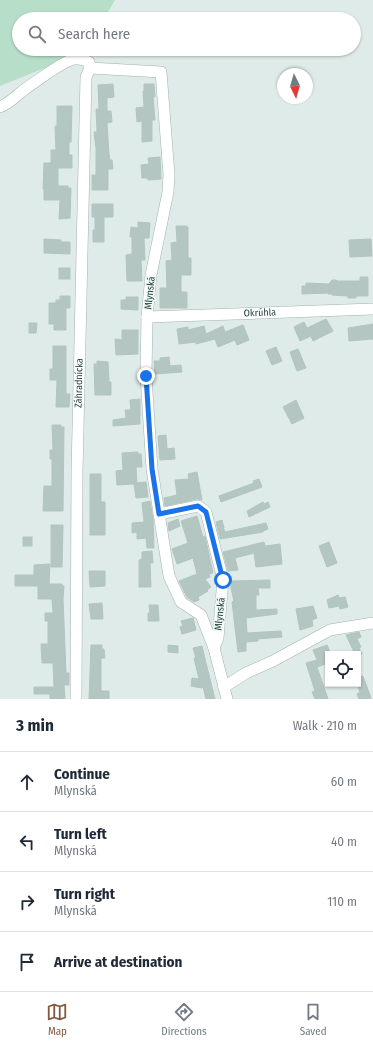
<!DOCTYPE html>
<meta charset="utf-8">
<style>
:root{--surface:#fff;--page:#f2f2f3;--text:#1f2937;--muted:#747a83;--line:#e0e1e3;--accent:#815a42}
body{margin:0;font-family:"Fira Sans Condensed",sans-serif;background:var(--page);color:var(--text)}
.controls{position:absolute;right:12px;bottom:12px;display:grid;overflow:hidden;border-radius:0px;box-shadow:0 1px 3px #0004}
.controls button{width:36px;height:36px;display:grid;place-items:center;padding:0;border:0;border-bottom:1px solid var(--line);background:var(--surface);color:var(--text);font:20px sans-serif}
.compass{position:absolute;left:277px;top:68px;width:36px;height:36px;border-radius:50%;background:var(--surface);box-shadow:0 1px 3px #0004;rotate:175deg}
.stop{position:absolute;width:12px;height:12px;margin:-9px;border:3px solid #1a73e8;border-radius:50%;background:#fff}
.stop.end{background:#1a73e8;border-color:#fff;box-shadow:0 1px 4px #0008}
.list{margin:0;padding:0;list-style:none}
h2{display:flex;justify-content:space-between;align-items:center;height:52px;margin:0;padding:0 16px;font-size:17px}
h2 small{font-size:13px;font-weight:400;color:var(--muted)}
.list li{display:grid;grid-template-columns:26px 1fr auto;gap:12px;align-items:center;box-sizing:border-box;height:60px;padding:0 16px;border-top:1px solid var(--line)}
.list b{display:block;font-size:15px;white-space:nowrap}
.list p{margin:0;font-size:13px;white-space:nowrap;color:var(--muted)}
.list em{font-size:13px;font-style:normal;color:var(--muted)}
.icon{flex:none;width:22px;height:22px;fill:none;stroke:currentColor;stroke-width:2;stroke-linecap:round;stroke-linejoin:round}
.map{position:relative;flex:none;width:373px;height:699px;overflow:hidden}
.search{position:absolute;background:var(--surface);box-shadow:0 1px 3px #0004;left:12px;right:12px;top:12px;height:44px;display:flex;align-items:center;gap:10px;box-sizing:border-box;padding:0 14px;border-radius:22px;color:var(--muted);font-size:15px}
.sheet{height:292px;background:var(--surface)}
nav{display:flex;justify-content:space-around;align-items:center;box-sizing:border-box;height:56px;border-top:1px solid var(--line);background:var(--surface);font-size:11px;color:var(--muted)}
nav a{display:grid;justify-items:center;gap:2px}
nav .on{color:var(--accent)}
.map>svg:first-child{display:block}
</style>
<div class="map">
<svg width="373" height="699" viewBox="0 0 373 699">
<rect width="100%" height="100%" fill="#dfebe8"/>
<!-- green -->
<path fill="#b7dec8" d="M 0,0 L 115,0 L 104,19 L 19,19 L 19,49 L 83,49 L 77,55 L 0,86 Z"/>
<!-- building -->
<g fill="#b4c6c2" stroke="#b1c5c0">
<path d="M 113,84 L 114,97 L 107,98 L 107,111 L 111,111 L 112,122 L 107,123 L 109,154 L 110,160 L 112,160 L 113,169 L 108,169 L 108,190 L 92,190 L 92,175 L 96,175 L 96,148 L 94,132 L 97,132 L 96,109 L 99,109 L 98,85 Z"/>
<path d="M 144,84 L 154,84 L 155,97 L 153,97 L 155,120 L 152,120 L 152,141 L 142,142 L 142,121 L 137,122 L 136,108 L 144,107 L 143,91 L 144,91 Z"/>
<path d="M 57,106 L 72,106 L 71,142 L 69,142 L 69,155 L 72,155 L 72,168 L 58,168 L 58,186 L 68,186 L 68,188 L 71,188 L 70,218 L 59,219 L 60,200 L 44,200 L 44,189 L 43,189 L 44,163 L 51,163 L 51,150 L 56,150 L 55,126 L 57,126 Z"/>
<path d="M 160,157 L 161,179 L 150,180 L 148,180 L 148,178 L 142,178 L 141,165 L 149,164 L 148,158 Z"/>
<path d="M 92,204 L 113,204 L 113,217 L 104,217 L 104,242 L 93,242 L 93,230 L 95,230 L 95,217 L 92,217 Z"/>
<path d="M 138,222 L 150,223 L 149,238 L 144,238 L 145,260 L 141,260 L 142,281 L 127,281 L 126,255 L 132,254 L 132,237 L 130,237 L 131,227 L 138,228 Z"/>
<path d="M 176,226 L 186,226 L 188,227 L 188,258 L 191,258 L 191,275 L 181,275 L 181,292 L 187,292 L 187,308 L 160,308 L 160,288 L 167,288 L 166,261 L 172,260 L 171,243 L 177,242 Z"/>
<path d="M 44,239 L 61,240 L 61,242 L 70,242 L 70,254 L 44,253 Z"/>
<path d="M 371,239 L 372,256 L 350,257 L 349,240 Z"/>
<rect x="59" y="268" width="11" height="11"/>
<path d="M 360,277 L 368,277 L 368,296 L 356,296 L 356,298 L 348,298 L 348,296 L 332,295 L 332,294 L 328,294 L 328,293 L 302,294 L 302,286 L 306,286 L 306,283 L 329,284 L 332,280 L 336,280 L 337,281 L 360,281 Z"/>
<path d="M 60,296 L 70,296 L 70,308 L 66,308 L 66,330 L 54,330 L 54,324 L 49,324 L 49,303 L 56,303 L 56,300 L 60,300 Z"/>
<path d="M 126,297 L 138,297 L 138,310 L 121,309 L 121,300 L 126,300 Z"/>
<path d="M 326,319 L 333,331 L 313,341 L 311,336 L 300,341 L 294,327 L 304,322 L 307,328 Z"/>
<path d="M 29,323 L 37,323 L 36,333 L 29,333 Z"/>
<path d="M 373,324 L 373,339 L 349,341 L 348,328 Z"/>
<path d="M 243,325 L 249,340 L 237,345 L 235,340 L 218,347 L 215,339 L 196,344 L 196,342 L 179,344 L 177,329 L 188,327 L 188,330 L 204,326 L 206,334 L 223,326 L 225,332 Z"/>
<path d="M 122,330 L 138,330 L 138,354 L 116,355 L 115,339 L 122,340 Z"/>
<path d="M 53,346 L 66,346 L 66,394 L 70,394 L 69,407 L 56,407 L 57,380 L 50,380 L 50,369 L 53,369 Z"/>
<path d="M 276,347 L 282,361 L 272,365 L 266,351 Z"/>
<path d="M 298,349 L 306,368 L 297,371 L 290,352 Z"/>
<path d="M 169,357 L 170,366 L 181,365 L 182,372 L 155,374 L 154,361 L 160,361 L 160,358 Z"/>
<path d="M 97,361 L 108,362 L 109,382 L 111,382 L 111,395 L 95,395 L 94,364 L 97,364 Z"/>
<path d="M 140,399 L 140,424 L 113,426 L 113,420 L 126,418 L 125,410 L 131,410 L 130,400 Z"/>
<path d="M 296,400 L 304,418 L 292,424 L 283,407 Z"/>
<path d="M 52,425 L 61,425 L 61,427 L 64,427 L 63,511 L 43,511 L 44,486 L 52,486 L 52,459 L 50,459 L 50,450 L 53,450 Z"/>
<path d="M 166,435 L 167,449 L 174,448 L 175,459 L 160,460 L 158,436 Z"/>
<path d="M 138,452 L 138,454 L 141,454 L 142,467 L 136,467 L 137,483 L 146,482 L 148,497 L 136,498 L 134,484 L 117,485 L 116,471 L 123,470 L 122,453 Z"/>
<path d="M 197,472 L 202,500 L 197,499 L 165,506 L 164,498 L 177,495 L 175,480 L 189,479 L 188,474 Z"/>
<path d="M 90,474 L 101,474 L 101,502 L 105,502 L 105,535 L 90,535 Z"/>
<path d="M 259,479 L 262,487 L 221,502 L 219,496 L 254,483 L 253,481 Z"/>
<path d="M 150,501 L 153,518 L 154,548 L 147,548 L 146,538 L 137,539 L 137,532 L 132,533 L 132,523 L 144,522 L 142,503 Z"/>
<path d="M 263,502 L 264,504 L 268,502 L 270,507 L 249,517 L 247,511 Z"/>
<path d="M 197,516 L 203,537 L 205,536 L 213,573 L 209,574 L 210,577 L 205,579 L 211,587 L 207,590 L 208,591 L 198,597 L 199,600 L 194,602 L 187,597 L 179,581 L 197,574 L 193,558 L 177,564 L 172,549 L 188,543 L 181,521 Z"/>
<path d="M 178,519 L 180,526 L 169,531 L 168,523 Z"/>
<path d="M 222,520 L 224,528 L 218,531 L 216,522 Z"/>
<path d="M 266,523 L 268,529 L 263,531 L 263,532 L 220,539 L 218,531 L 224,529 L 225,532 Z"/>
<path d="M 51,525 L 63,525 L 62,567 L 51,567 Z"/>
<rect x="23" y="537" width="9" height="9"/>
<path d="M 264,542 L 265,546 L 280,544 L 282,564 L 256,567 L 254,553 L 235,558 L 238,570 L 228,571 L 223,552 Z"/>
<path d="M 329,542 L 337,563 L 327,567 L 319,546 Z"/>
<path d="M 152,551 L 153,563 L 150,563 L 151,587 L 139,587 L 139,560 L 142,559 L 142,552 Z"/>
<path d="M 50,564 L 49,584 L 62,584 L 62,586 L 64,586 L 63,599 L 66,673 L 69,673 L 69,685 L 64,685 L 65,699 L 50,699 L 50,694 L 34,694 L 34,687 L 54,687 L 53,663 L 42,663 L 41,644 L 48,644 L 48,621 L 45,621 L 45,613 L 53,613 L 52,599 L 38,599 L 38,586 L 15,586 L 15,575 L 34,575 L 34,565 Z"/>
<path d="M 89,571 L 105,571 L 105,586 L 90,587 Z"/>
<path d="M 270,580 L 270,588 L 258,588 L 259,595 L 256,595 L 256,610 L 277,609 L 277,614 L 246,618 L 247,633 L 281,631 L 282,637 L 258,639 L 258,641 L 246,642 L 246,651 L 238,652 L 232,602 L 234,601 L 231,588 L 231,581 Z"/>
<path d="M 338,595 L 339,598 L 345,597 L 348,607 L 340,609 L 339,606 L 329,608 L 327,600 Z"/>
<path d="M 102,603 L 103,619 L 91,619 L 89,604 Z"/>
<path d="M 149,605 L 158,605 L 159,621 L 148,621 L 148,613 L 150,613 Z"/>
<path d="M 313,606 L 317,618 L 312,620 L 313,626 L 300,630 L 296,609 Z"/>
<path d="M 193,618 L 196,630 L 182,634 L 180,627 L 183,626 L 181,621 Z"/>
<path d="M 359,632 L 361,637 L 357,639 L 361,647 L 359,648 L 362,654 L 355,654 L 346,635 Z"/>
<path d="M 91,645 L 102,645 L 102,649 L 104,649 L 105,658 L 101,658 L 101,691 L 109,691 L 109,699 L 89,699 Z"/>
<path d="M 168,645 L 178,646 L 178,653 L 168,652 Z"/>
<path d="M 327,645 L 330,652 L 328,653 L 328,663 L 317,667 L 328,699 L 315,699 L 312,692 L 315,691 L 306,663 L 317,660 L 313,650 Z"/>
<path d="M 202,646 L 205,659 L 215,699 L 206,699 L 203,687 L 201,688 L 191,686 L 192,678 L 199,679 L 194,658 L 196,658 L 193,648 Z"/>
<path d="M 363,676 L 371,698 L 367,699 L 359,699 L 357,694 L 360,692 L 358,686 L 358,678 Z"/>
</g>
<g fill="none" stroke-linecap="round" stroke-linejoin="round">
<defs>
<g id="minor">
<path d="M 90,68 L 161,72 L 169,175 L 168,192 L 151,275 L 147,317 L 146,376 L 152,469 L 169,576 L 181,602 L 201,615 L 214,648 L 227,699"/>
<path d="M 0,107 C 10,103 17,95 25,89 C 37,81 61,62 74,59 C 79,58 84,60 89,62 L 90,68"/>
<path id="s1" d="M 147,317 L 373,309"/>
<path d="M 159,514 L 198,506 L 206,512 L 223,580 L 218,638 L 214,648"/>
<path d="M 224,687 L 246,673 L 273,661 L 330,630 L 373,623"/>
<path id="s2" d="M 76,699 L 77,473 L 86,77 L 90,68"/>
</g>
</defs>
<!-- minor casing -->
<use href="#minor" stroke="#a2b3b0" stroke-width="12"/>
<!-- minor -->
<use href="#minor" stroke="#fff" stroke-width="11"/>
</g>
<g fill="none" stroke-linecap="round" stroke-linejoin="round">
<!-- route -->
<path stroke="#1a73e8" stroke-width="5" d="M 146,376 L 152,469 L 159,514 L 198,506 L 206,512 L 223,580"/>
</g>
<g text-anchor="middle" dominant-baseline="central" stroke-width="3" stroke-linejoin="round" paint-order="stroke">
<!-- street labels -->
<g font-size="10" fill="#1f3c39" stroke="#f0f8f5">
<text transform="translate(150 293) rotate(-84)">Mlynská</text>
<text stroke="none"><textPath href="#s1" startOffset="113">Okrúhla</textPath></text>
<text stroke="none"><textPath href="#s2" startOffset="316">Záhradnícka</textPath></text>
<text transform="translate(220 614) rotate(-84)">Mlynská</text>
</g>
</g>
</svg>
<div class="controls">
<button><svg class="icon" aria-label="locate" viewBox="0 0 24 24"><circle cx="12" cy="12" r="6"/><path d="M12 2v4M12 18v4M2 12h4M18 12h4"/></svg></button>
</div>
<svg class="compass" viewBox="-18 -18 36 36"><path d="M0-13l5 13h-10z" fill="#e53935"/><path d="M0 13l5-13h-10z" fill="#747a83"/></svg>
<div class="stop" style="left:223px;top:580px"></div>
<div class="stop end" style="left:146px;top:376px"></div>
<div class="search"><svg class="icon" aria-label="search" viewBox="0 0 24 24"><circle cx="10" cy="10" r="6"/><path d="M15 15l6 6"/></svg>Search here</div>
</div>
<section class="sheet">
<h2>3 min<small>Walk · 210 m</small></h2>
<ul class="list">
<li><svg class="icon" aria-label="ahead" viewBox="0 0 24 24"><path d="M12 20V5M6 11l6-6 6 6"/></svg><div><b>Continue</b><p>Mlynská</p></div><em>60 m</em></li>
<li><svg class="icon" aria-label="left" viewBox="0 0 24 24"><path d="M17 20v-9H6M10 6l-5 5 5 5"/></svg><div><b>Turn left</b><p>Mlynská</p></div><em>40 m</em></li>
<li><svg class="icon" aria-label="right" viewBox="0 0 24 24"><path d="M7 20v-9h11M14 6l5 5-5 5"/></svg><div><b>Turn right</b><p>Mlynská</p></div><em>110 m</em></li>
<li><svg class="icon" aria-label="arrive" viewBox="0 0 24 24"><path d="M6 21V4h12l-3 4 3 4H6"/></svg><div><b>Arrive at destination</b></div></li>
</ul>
</section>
<nav>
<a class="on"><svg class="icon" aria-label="map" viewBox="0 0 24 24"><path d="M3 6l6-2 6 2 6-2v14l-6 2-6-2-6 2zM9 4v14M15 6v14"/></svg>Map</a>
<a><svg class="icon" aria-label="directions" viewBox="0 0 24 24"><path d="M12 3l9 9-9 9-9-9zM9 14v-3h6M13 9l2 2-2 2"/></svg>Directions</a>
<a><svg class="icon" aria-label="saved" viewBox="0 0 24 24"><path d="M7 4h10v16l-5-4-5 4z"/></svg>Saved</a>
</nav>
